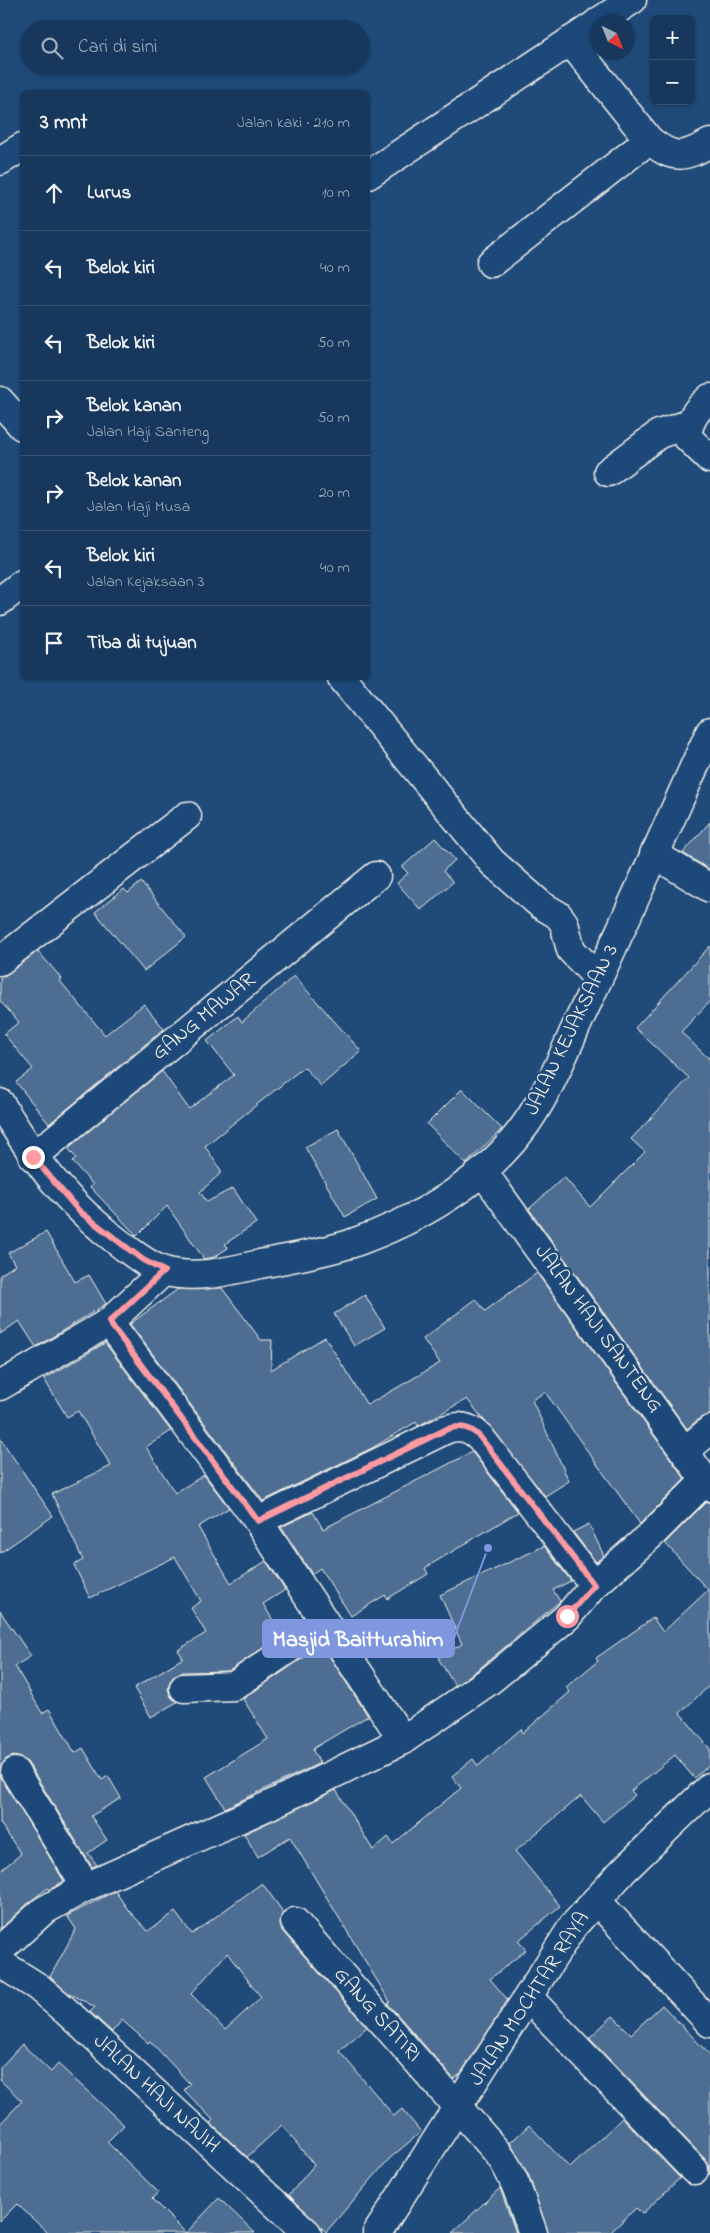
<!DOCTYPE html>
<html lang="id">
<meta charset="utf-8">
<style>
:root{--surface:#17385c;--page:#203f62;--text:#f1f3f6;--muted:#9eacbb;--line:#365272}
body{margin:0;font-family:"Indie Flower",sans-serif;background:var(--page);color:var(--text)}
.controls{position:absolute;right:15px;top:15px;display:grid;overflow:hidden;border-radius:8px;box-shadow:0 1px 4px #0004}
.controls button{width:45px;height:45px;display:grid;place-items:center;padding:0;border:0;border-bottom:1px solid var(--line);background:var(--surface);color:var(--text);font:25px sans-serif}
.compass{position:absolute;left:590px;top:15px;width:45px;height:45px;border-radius:50%;background:var(--surface);box-shadow:0 1px 4px #0004;rotate:137deg}
.stop{position:absolute;width:15px;height:15px;margin:-11px;border:4px solid #ff9aa2;border-radius:50%;background:#fff}
.stop.end{background:#ff9aa2;border-color:#fff;box-shadow:0 1px 5px #0008}
.list{margin:0;padding:0;list-style:none}
h2{display:flex;justify-content:space-between;align-items:center;height:65px;margin:0;padding:0 20px;font-size:21px}
h2 small{font-size:16px;font-weight:400;color:var(--muted)}
.list li{display:grid;grid-template-columns:32px 1fr auto;gap:15px;align-items:center;box-sizing:border-box;height:75px;padding:0 20px;border-top:1px solid var(--line)}
.list b{display:block;font-size:19px;white-space:nowrap}
.list p{margin:0;font-size:16px;white-space:nowrap;color:var(--muted)}
.list em{font-size:16px;font-style:normal;color:var(--muted)}
.icon{flex:none;width:28px;height:28px;fill:none;stroke:currentColor;stroke-width:2;stroke-linecap:round;stroke-linejoin:round}
.map{position:relative;flex:none;width:710px;height:2233px;overflow:hidden}
.search{position:absolute;background:var(--surface);box-shadow:0 1px 4px #0004;left:20px;top:20px;width:350px;height:55px;display:flex;align-items:center;gap:12px;box-sizing:border-box;padding:0 18px;border-radius:28px;color:var(--muted);font-size:19px}
.panel{position:absolute;background:var(--surface);box-shadow:0 1px 4px #0004;left:20px;top:90px;width:350px;height:590px;border-radius:8px}
.map>svg:first-child{display:block}
</style>
<div class="map">
<svg width="710" height="2233" viewBox="0 0 710 2233">
<rect width="100%" height="100%" fill="#1f4a7a"/>
<filter id="ink" filterUnits="userSpaceOnUse"><feTurbulence type="fractalNoise" baseFrequency=".02" numOctaves="2"/><feDisplacementMap in="SourceGraphic" scale="10" xChannelSelector="R" yChannelSelector="G"/><feConvolveMatrix kernelMatrix="1 2 1 2 8 2 1 2 1" color-interpolation-filters="sRGB"/></filter>
<g filter="url(#ink)">
<!-- building -->
<g fill="#4d6e92" stroke="#f4f1e8" fill-rule="evenodd">
<path d="M 710,822 L 710,870 L 683,853 Z"/>
<path d="M 435,838 L 455,860 L 443,871 L 453,882 L 421,910 L 397,883 L 408,873 L 402,867 Z"/>
<path d="M 141,882 L 186,937 L 144,971 L 95,912 L 124,889 L 128,893 Z"/>
<path d="M 710,946 L 710,1001 L 681,1032 L 708,1058 L 710,1056 L 710,1415 L 700,1418 L 687,1429 L 529,1209 L 564,1177 L 590,1207 L 645,1152 L 631,1139 L 689,1078 L 635,1028 Z"/>
<path d="M 38,951 L 62,979 L 60,981 L 105,1035 L 144,1004 L 164,1029 L 49,1124 L 16,1082 L 33,1069 L 4,1034 L 19,1022 L 0,1001 L 0,979 Z"/>
<path d="M 294,976 L 361,1051 L 321,1086 L 304,1067 L 205,1146 L 222,1172 L 200,1192 L 207,1202 L 233,1188 L 256,1223 L 225,1244 L 228,1248 L 214,1257 L 204,1259 L 167,1206 L 137,1236 L 90,1187 L 93,1185 L 72,1161 L 76,1158 L 68,1148 L 162,1071 L 189,1109 L 234,1075 L 207,1041 L 238,1016 L 242,1022 Z"/>
<path d="M 462,1089 L 502,1129 L 466,1164 L 427,1124 Z"/>
<path d="M 338,1129 L 377,1199 L 345,1217 L 305,1147 Z"/>
<path d="M 46,1232 L 75,1282 L 89,1275 L 106,1304 L 36,1347 L 19,1321 L 0,1334 L 0,1275 L 15,1265 L 8,1253 Z"/>
<path d="M 537,1273 L 685,1479 L 640,1524 L 545,1392 L 532,1400 L 569,1481 L 545,1496 L 467,1399 L 418,1426 L 416,1422 L 372,1448 L 263,1501 L 130,1324 L 178,1289 L 222,1288 L 261,1340 L 272,1340 L 271,1370 L 325,1337 L 367,1405 L 440,1363 L 423,1339 L 476,1299 L 485,1311 Z"/>
<path d="M 365,1295 L 385,1328 L 354,1346 L 334,1314 Z"/>
<path d="M 105,1343 L 171,1431 L 146,1447 L 175,1493 L 204,1475 L 229,1508 L 198,1527 L 231,1583 L 266,1561 L 285,1590 L 263,1604 L 282,1635 L 229,1671 L 183,1672 L 175,1675 L 170,1681 L 168,1689 L 171,1697 L 177,1702 L 151,1717 L 134,1688 L 183,1658 L 178,1650 L 206,1633 L 191,1608 L 201,1601 L 175,1557 L 90,1598 L 74,1565 L 83,1560 L 52,1494 L 111,1466 L 78,1411 L 67,1417 L 44,1379 Z"/>
<path d="M 0,1438 L 53,1516 L 0,1553 Z"/>
<path d="M 472,1452 L 518,1512 L 425,1568 L 428,1574 L 387,1599 L 385,1595 L 351,1616 L 320,1568 L 312,1574 L 281,1527 L 313,1512 L 323,1529 Z"/>
<path d="M 706,1502 L 710,1502 L 710,1685 L 680,1713 L 710,1749 L 710,1765 L 694,1778 L 675,1755 L 631,1791 L 635,1795 L 603,1822 L 581,1796 L 515,1851 L 560,1906 L 518,1941 L 526,1950 L 490,1979 L 508,2000 L 461,2073 L 454,2079 L 388,2004 L 390,2002 L 290,1837 L 258,1857 L 244,1834 L 336,1790 L 373,1850 L 388,1837 L 393,1844 L 461,1788 L 452,1776 L 473,1759 L 478,1766 L 521,1729 L 523,1733 L 570,1692 L 566,1687 L 598,1661 L 596,1658 L 653,1618 L 663,1632 L 708,1590 L 665,1543 Z"/>
<path d="M 589,1524 L 604,1556 L 596,1562 L 573,1532 Z"/>
<path d="M 544,1546 L 571,1581 L 553,1590 L 560,1601 L 480,1668 L 455,1686 L 438,1658 L 462,1644 L 440,1595 Z"/>
<path d="M 0,1611 L 31,1656 L 15,1666 L 42,1713 L 49,1709 L 75,1753 L 83,1748 L 102,1780 L 108,1776 L 121,1798 L 91,1816 L 107,1840 L 88,1853 L 97,1865 L 92,1867 L 28,1763 L 22,1758 L 14,1756 L 6,1759 L 0,1770 Z"/>
<path d="M 322,1645 L 368,1716 L 314,1748 L 313,1751 L 320,1763 L 225,1808 L 206,1777 L 268,1739 L 243,1699 Z"/>
<path d="M 0,1775 L 64,1881 L 49,1890 L 48,1888 L 33,1899 L 0,1929 L 0,1871 L 21,1854 L 0,1823 Z"/>
<path d="M 262,1883 L 283,1912 L 280,1925 L 283,1932 L 367,2027 L 339,2051 L 394,2116 L 402,2109 L 421,2132 L 389,2159 L 326,2232 L 289,2195 L 314,2165 L 282,2125 L 247,2157 L 210,2123 L 213,2120 L 184,2090 L 190,2084 L 150,2041 L 148,2043 L 122,2020 L 112,2032 L 90,2012 L 95,2007 L 67,1992 L 50,1977 L 76,1929 L 67,1916 L 115,1891 L 129,1911 L 148,1931 L 175,1912 L 192,1934 ZM 227,1953 L 261,1997 L 225,2030 L 191,1994 Z"/>
<path d="M 662,2005 L 710,2055 L 710,2175 L 705,2159 L 589,2038 L 613,2016 L 631,2034 Z"/>
<path d="M 22,2044 L 51,2072 L 58,2064 L 124,2125 L 107,2142 L 158,2192 L 152,2199 L 186,2233 L 219,2198 L 255,2233 L 48,2233 L 17,2204 L 0,2221 L 0,2124 L 22,2101 L 0,2080 L 0,2068 Z"/>
<path d="M 622,2118 L 680,2178 L 642,2214 L 636,2208 L 610,2233 L 548,2233 L 529,2176 L 510,2143 L 529,2125 L 570,2168 Z"/>
<path d="M 500,2188 L 516,2233 L 452,2233 Z"/>
</g>
<g fill="none" stroke-linecap="round" stroke-linejoin="round">
<defs>
<g id="minor">
<path d="M 598,22 L 632,0"/>
<path d="M 570,41 L 649,140 C 674,160 683,158 710,143"/>
<path d="M 0,161 L 22,147"/>
<path d="M 368,175 L 598,23"/>
<path d="M 491,263 L 649,140"/>
<path d="M 710,398 C 697,409 689,419 687,437 L 710,459"/>
<path d="M 0,401 L 22,426"/>
<path d="M 608,472 L 659,434 L 689,424"/>
<path d="M 0,601 L 22,584"/>
<path d="M 342,678 L 492,862 L 541,905 L 558,915 L 564,923 L 571,950 L 598,978"/>
<path d="M 654,854 L 710,888"/>
<path d="M 0,961 L 187,816"/>
<path d="M 0,1103 C 36,1163 66,1203 123,1246 C 135,1255 149,1266 164,1271 C 195,1280 229,1271 260,1264 C 290,1258 321,1253 350,1244 C 417,1221 485,1182 526,1124 C 552,1087 568,1043 587,1003 C 629,913 669,822 710,732"/>
<path d="M 33,1157 L 376,876"/>
<path d="M 483,1172 L 710,1487"/>
<path d="M 109,1322 L 258,1521 L 403,1740"/>
<path d="M 0,1386 L 109,1322 L 164,1271"/>
<path d="M 685,1451 L 710,1430"/>
<path d="M 258,1521 L 447,1429 C 459,1425 470,1427 480,1437 L 594,1585"/>
<path d="M 184,1688 L 234,1686 L 325,1624"/>
<path d="M 15,1772 L 86,1887"/>
<path d="M 596,1900 L 710,2023"/>
<path d="M 295,1922 L 498,2153 C 516,2178 522,2204 533,2233"/>
<path d="M 0,1950 L 43,1911 L 86,1887 L 270,1805 L 403,1740 L 489,1681 L 567,1617 L 594,1585 L 652,1534 L 705,1481"/>
<path d="M 0,1963 L 38,1987 L 66,2011 L 307,2233"/>
<path d="M 528,1997 L 694,2170"/>
<path d="M 377,2233 L 573,1926 L 623,1871 L 710,1787"/>
</g>
</defs>
<!-- minor casing -->
<use href="#minor" stroke="#f4f1e8" stroke-width="31"/>
<!-- minor -->
<use href="#minor" stroke="#1f4a7a" stroke-width="28"/>
</g>
</g>
<g fill="none" stroke-linecap="round" stroke-linejoin="round" filter="url(#ink)">
<!-- route -->
<path stroke="#ff9aa2" stroke-width="6" d="M 33,1157 L 79,1211 L 143,1260 L 164,1271 L 109,1322 L 258,1521 L 447,1429 C 459,1425 471,1427 480,1437 L 594,1585 L 567,1616"/>
</g>
<g text-anchor="middle" dominant-baseline="central" stroke-width="5" stroke-linejoin="round" paint-order="stroke">
<!-- street labels -->
<g font-size="21" fill="#f4f1e8" stroke="#1f4a7a">
<text transform="translate(204 1017) rotate(-39)">GANG MAWAR</text>
<text transform="translate(572 1030) rotate(-64)">JALAN KEJAKSAAN 3</text>
<text transform="translate(598 1329) rotate(54)">JALAN HAJI SANTENG</text>
<text transform="translate(530 1999) rotate(-57)">JALAN MOCHTAR RAYA</text>
<text transform="translate(377 2015) rotate(48)">GANG SATIRI</text>
<text transform="translate(156 2094) rotate(43)">JALAN HAJI NAJIH</text>
</g>
</g>
<!-- callouts -->
<path fill="none" stroke="#7e97df" stroke-width="2" d="M488 1548L454 1638"/>
<circle fill="#7e97df" stroke="#1f4a7a" stroke-width="2" cx="488" cy="1548" r="5"/>
<rect fill="#7e97df" stroke="#7e97df" stroke-width="2" x="263" y="1620" width="191" height="37" rx="5"/>
<g font-size="22" text-anchor="middle" font-weight="bold" fill="#fff">
<text x="358" y="1646">Masjid Baitturahim</text>
</g>
</svg>
<div class="controls">
<button>+</button>
<button>−</button>
</div>
<svg class="compass" viewBox="-18 -18 36 36"><path d="M0-13l5 13h-10z" fill="#e53935"/><path d="M0 13l5-13h-10z" fill="#9eacbb"/></svg>
<div class="stop" style="left:567px;top:1616px"></div>
<div class="stop end" style="left:33px;top:1157px"></div>
<div class="search"><svg class="icon" aria-label="search" viewBox="0 0 24 24"><circle cx="10" cy="10" r="6"/><path d="M15 15l6 6"/></svg>Cari di sini</div>
<section class="panel">
<h2>3 mnt<small>Jalan kaki · 210 m</small></h2>
<ul class="list">
<li><svg class="icon" aria-label="ahead" viewBox="0 0 24 24"><path d="M12 20V5M6 11l6-6 6 6"/></svg><div><b>Lurus</b></div><em>10 m</em></li>
<li><svg class="icon" aria-label="left" viewBox="0 0 24 24"><path d="M17 20v-9H6M10 6l-5 5 5 5"/></svg><div><b>Belok kiri</b></div><em>40 m</em></li>
<li><svg class="icon" aria-label="left" viewBox="0 0 24 24"><path d="M17 20v-9H6M10 6l-5 5 5 5"/></svg><div><b>Belok kiri</b></div><em>50 m</em></li>
<li><svg class="icon" aria-label="right" viewBox="0 0 24 24"><path d="M7 20v-9h11M14 6l5 5-5 5"/></svg><div><b>Belok kanan</b><p>Jalan Haji Santeng</p></div><em>50 m</em></li>
<li><svg class="icon" aria-label="right" viewBox="0 0 24 24"><path d="M7 20v-9h11M14 6l5 5-5 5"/></svg><div><b>Belok kanan</b><p>Jalan Haji Musa</p></div><em>20 m</em></li>
<li><svg class="icon" aria-label="left" viewBox="0 0 24 24"><path d="M17 20v-9H6M10 6l-5 5 5 5"/></svg><div><b>Belok kiri</b><p>Jalan Kejaksaan 3</p></div><em>40 m</em></li>
<li><svg class="icon" aria-label="arrive" viewBox="0 0 24 24"><path d="M6 21V4h12l-3 4 3 4H6"/></svg><div><b>Tiba di tujuan</b></div></li>
</ul>
</section>
</div>
